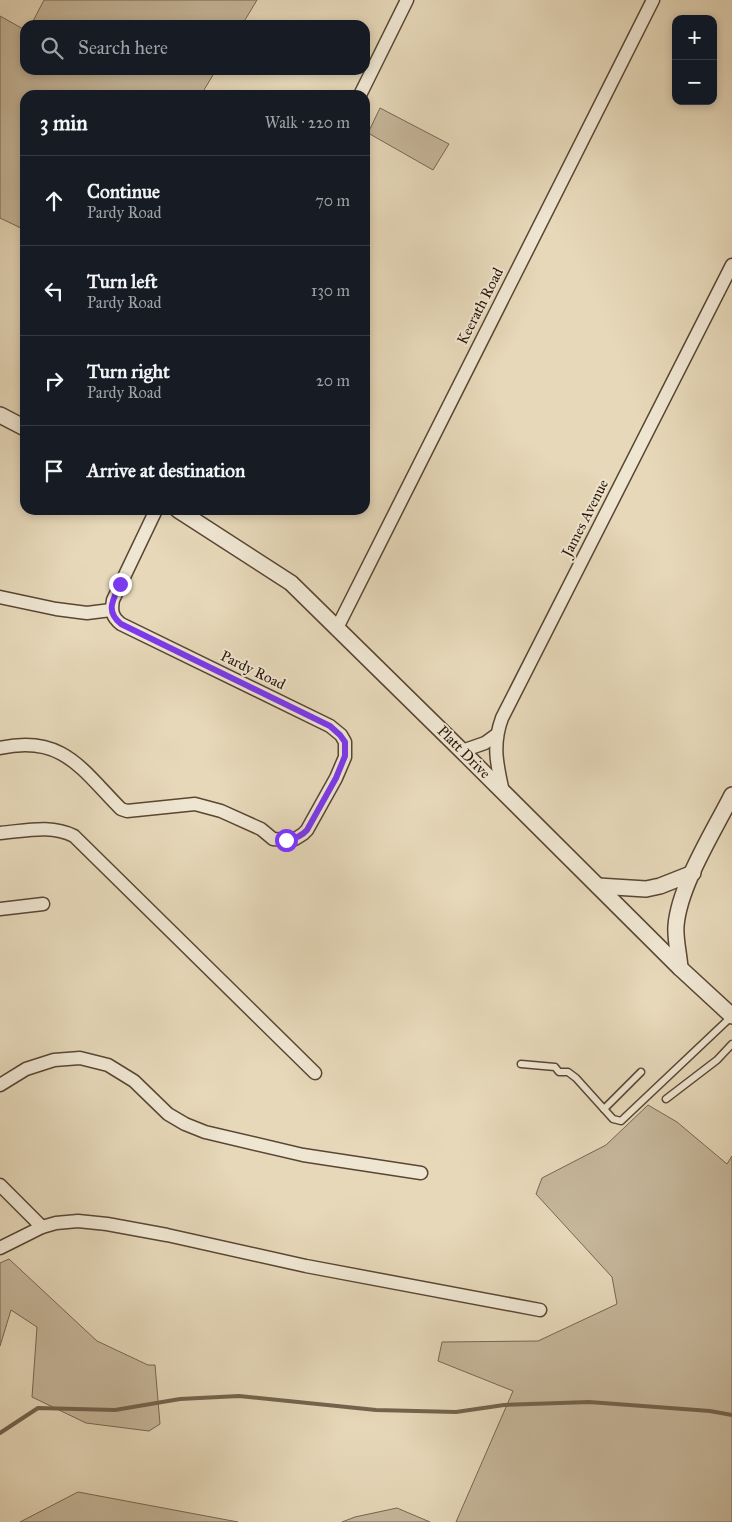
<!DOCTYPE html>
<meta charset="utf-8">
<style>
:root{--surface:#171b24;--page:#20242c;--text:#f1f3f6;--muted:#9ea1a6;--line:#363941}
body{margin:0;font-family:"IM FELL Great Primer",serif;background:var(--page);color:var(--text)}
.controls{position:absolute;right:15px;top:15px;display:grid;overflow:hidden;border-radius:10px;box-shadow:0 2px 8px #0003}
.controls button{width:45px;height:45px;display:grid;place-items:center;padding:0;border:0;border-bottom:1px solid var(--line);background:var(--surface);color:var(--text);font:25px sans-serif}
.stop{position:absolute;width:15px;height:15px;margin:-11px;border:4px solid #7c3aed;border-radius:50%;background:#fff}
.stop.end{background:#7c3aed;border-color:#fff;box-shadow:0 1px 5px #0008}
.list{margin:0;padding:0;list-style:none}
h2{display:flex;justify-content:space-between;align-items:center;height:65px;margin:0;padding:0 20px;font-size:21px}
h2 small{font-size:16px;font-weight:400;color:var(--muted)}
.list li{display:grid;grid-template-columns:32px 1fr auto;gap:15px;align-items:center;box-sizing:border-box;height:90px;padding:0 20px;border-top:1px solid var(--line)}
.list b{display:block;font-size:19px;white-space:nowrap}
.list p{margin:0;font-size:16px;white-space:nowrap;color:var(--muted)}
.list em{font-size:16px;font-style:normal;color:var(--muted)}
.icon{flex:none;width:28px;height:28px;fill:none;stroke:currentColor;stroke-width:2;stroke-linecap:round;stroke-linejoin:round}
.map{position:relative;flex:none;width:732px;height:1522px;overflow:hidden}
.search{position:absolute;background:var(--surface);box-shadow:0 2px 8px #0003;left:20px;top:20px;width:350px;height:55px;display:flex;align-items:center;gap:12px;box-sizing:border-box;padding:0 18px;border-radius:15px;color:var(--muted);font-size:19px}
.panel{position:absolute;background:var(--surface);box-shadow:0 2px 8px #0003;left:20px;top:90px;width:350px;height:425px;border-radius:15px}
.map>svg:first-child{display:block}
</style>
<div class="map">
<svg width="732" height="1522" viewBox="0 0 732 1522">
<rect width="100%" height="100%" fill="#e6d8b9"/>
<filter id="stains"><feTurbulence type="fractalNoise" baseFrequency=".004" numOctaves="4"/><feColorMatrix values="0 0 0 0 .2 0 0 0 0 .09 0 0 0 0 .02 0 0 0 .5 -.17"/></filter>
<radialGradient id="worn" r=".72"><stop offset=".6" stop-color="#630" stop-opacity="0"/><stop offset="1" stop-color="#630" stop-opacity=".3"/></radialGradient>
<!-- green -->
<g fill="#c6b79b" stroke="#786652">
<path d="M 44,0 L 257,0 L 242,25 L 31,25 Z"/>
<path d="M 0,16 L 25,30 L 25,70 L 216,70 L 201,95 L 25,95 L 25,230 L 0,218 Z"/>
<path d="M 380,108 L 449,144 L 433,170 L 368,133 Z"/>
<path d="M 648,1105 L 677,1122 L 727,1164 L 732,1156 L 732,1522 L 456,1522 L 513,1391 L 438,1361 L 442,1342 L 538,1341 L 617,1304 L 612,1277 L 536,1194 L 542,1178 L 606,1145 Z"/>
<path d="M 9,1259 L 97,1341 L 148,1365 L 155,1365 L 160,1424 L 149,1431 L 86,1423 L 32,1397 L 37,1327 L 11,1310 L 0,1346 L 0,1263 Z"/>
<path d="M 78,1492 L 238,1522 L 20,1522 Z"/>
<path d="M 397,1508 L 430,1522 L 342,1522 L 355,1517 Z"/>
</g>
<g fill="none" stroke-linecap="round" stroke-linejoin="round">
<!-- stream -->
<path stroke="#74634e" stroke-width="4" d="M 0,1433 L 38,1408 L 115,1410 L 180,1399 L 239,1396 L 376,1410 L 456,1412 L 504,1405 L 589,1402 L 710,1411 L 732,1415"/>
<defs>
<g id="service">
<path d="M 521,1064 L 555,1067 L 559,1072 L 568,1072 L 576,1078 L 613,1119 L 621,1121 L 732,1016"/>
<path d="M 666,1099 L 717,1060 L 732,1044"/>
<path d="M 604,1109 L 641,1072"/>
</g>
<g id="minor">
<path d="M 360,95 L 407,0"/>
<path d="M 0,597 L 56,609 L 87,613 L 111,610"/>
<path d="M 337,628 L 653,0"/>
<path d="M 0,748 C 63,734 82,770 121,809 L 127,811 L 195,804 L 221,811 L 261,829 L 273,839 L 286,840 L 295,839 L 303,834 L 307,830 L 336,778 L 345,757 L 345,742 L 341,735 L 330,726 L 121,624 C 112,617 111,611 113,600 L 156,510"/>
<path d="M 462,751 L 485,743 L 496,735"/>
<path d="M 503,792 C 497,765 492,745 502,718 L 732,265"/>
<path d="M 0,833 C 25,831 51,824 74,836 L 315,1073"/>
<path d="M 0,909 L 43,904"/>
<path d="M 0,1085 L 26,1069 L 54,1060 L 80,1058 L 108,1065 L 134,1081 L 168,1114 L 185,1124 L 205,1132 L 303,1155 L 421,1173"/>
<path d="M 0,1185 L 42,1227"/>
<path d="M 0,1248 L 42,1227 L 56,1223 L 78,1221 L 107,1224 L 167,1235 L 306,1266 L 540,1310"/>
</g>
<g id="tertiary">
<path d="M 0,415 L 25,428"/>
<path d="M 178,510 L 291,583 L 462,751 L 680,968 L 732,1016"/>
<path d="M 598,886 L 646,889 L 660,886 L 693,873"/>
<path d="M 680,968 C 679,954 675,939 676,926 C 679,886 714,831 732,795"/>
</g>
</defs>
<!-- service casing -->
<use href="#service" stroke="#594634" stroke-width="9"/>
<!-- minor casing -->
<use href="#minor" stroke="#594634" stroke-width="15"/>
<!-- tertiary casing -->
<use href="#tertiary" stroke="#594634" stroke-width="18"/>
<!-- service -->
<use href="#service" stroke="#efe6d2" stroke-width="6"/>
<!-- minor -->
<use href="#minor" stroke="#efe6d2" stroke-width="12"/>
<!-- tertiary -->
<use href="#tertiary" stroke="#efe6d2" stroke-width="15"/>
</g>
<g fill="none" stroke-linecap="round" stroke-linejoin="round">
<!-- route -->
<path stroke="#7c3aed" stroke-width="6" d="M 120,584 C 113,600 105,611 121,624 L 330,726 L 340,735 L 345,742 L 345,756 L 336,778 L 307,830 C 301,837 294,839 286,840"/>
</g>
<g text-anchor="middle" dominant-baseline="central" stroke-width="4" stroke-linejoin="round" paint-order="stroke">
<!-- street labels -->
<g font-size="15" fill="#2a1608" stroke="#efe6d2">
<text transform="translate(480 306) rotate(-63)">Keerath Road</text>
<text transform="translate(585 518) rotate(-63)">James Avenue</text>
<text transform="translate(253 670) rotate(26)">Pardy Road</text>
<text transform="translate(464 752) rotate(45)">Platt Drive</text>
</g>
</g>
<rect width="100%" height="100%" filter="url(#stains)"/>
<rect width="100%" height="100%" fill="url(#worn)"/>
</svg>
<div class="controls">
<button>+</button>
<button>−</button>
</div>
<div class="stop" style="left:286px;top:840px"></div>
<div class="stop end" style="left:120px;top:584px"></div>
<div class="search"><svg class="icon" aria-label="search" viewBox="0 0 24 24"><circle cx="10" cy="10" r="6"/><path d="M15 15l6 6"/></svg>Search here</div>
<section class="panel">
<h2>3 min<small>Walk · 220 m</small></h2>
<ul class="list">
<li><svg class="icon" aria-label="ahead" viewBox="0 0 24 24"><path d="M12 20V5M6 11l6-6 6 6"/></svg><div><b>Continue</b><p>Pardy Road</p></div><em>70 m</em></li>
<li><svg class="icon" aria-label="left" viewBox="0 0 24 24"><path d="M17 20v-9H6M10 6l-5 5 5 5"/></svg><div><b>Turn left</b><p>Pardy Road</p></div><em>130 m</em></li>
<li><svg class="icon" aria-label="right" viewBox="0 0 24 24"><path d="M7 20v-9h11M14 6l5 5-5 5"/></svg><div><b>Turn right</b><p>Pardy Road</p></div><em>20 m</em></li>
<li><svg class="icon" aria-label="arrive" viewBox="0 0 24 24"><path d="M6 21V4h12l-3 4 3 4H6"/></svg><div><b>Arrive at destination</b></div></li>
</ul>
</section>
</div>
